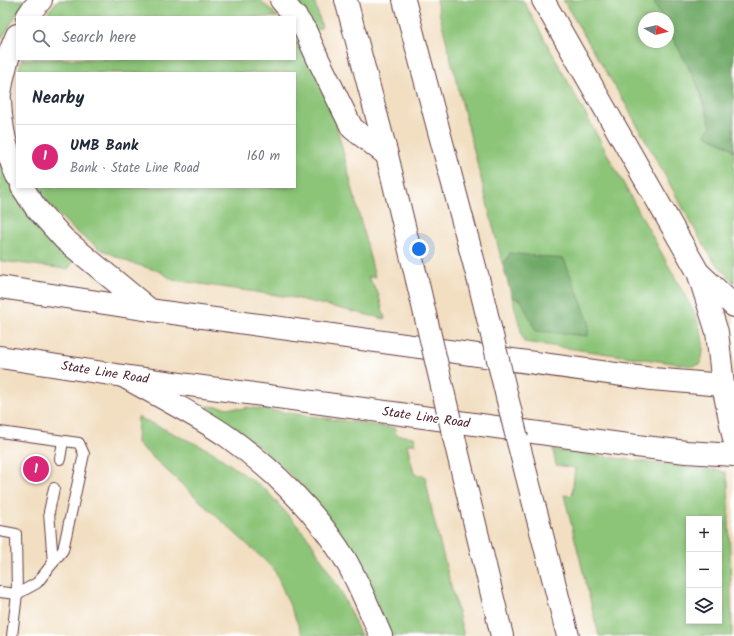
<!DOCTYPE html>
<meta charset="utf-8">
<style>
:root{--surface:#fff;--page:#f6f6f7;--text:#1f2937;--muted:#747a83;--line:#e0e1e3;--accent:#db2777}
body{margin:0;font-family:Kalam,sans-serif;background:var(--page);color:var(--text)}
.controls{position:absolute;right:12px;bottom:12px;display:grid;overflow:hidden;border-radius:0px;box-shadow:0 2px 6px #0003}
.controls button{width:36px;height:36px;display:grid;place-items:center;padding:0;border:0;border-bottom:1px solid var(--line);background:var(--surface);color:var(--text);font:20px sans-serif}
.compass{position:absolute;left:638px;top:12px;width:36px;height:36px;border-radius:50%;background:var(--surface);box-shadow:0 2px 6px #0003;rotate:98deg}
.you{position:absolute;left:419px;top:249px;width:14px;height:14px;margin:-10px;border:3px solid #fff;border-radius:50%;background:#1a73e8;box-shadow:0 0 0 6px #1a73e833}
.badge{display:grid;place-items:center;width:26px;height:26px;border-radius:50%;background:var(--accent);color:#fff;font-size:13px;font-weight:700}
.pin{position:absolute;translate:-50% -50%;border:2px solid #fff;box-shadow:0 1px 4px #0006}
.list{margin:0;padding:0;list-style:none}
h2{display:flex;justify-content:space-between;align-items:center;height:52px;margin:0;padding:0 16px;font-size:17px}
h2 small{font-size:13px;font-weight:400;color:var(--muted)}
.list li{display:grid;grid-template-columns:26px 1fr auto;gap:12px;align-items:center;box-sizing:border-box;height:64px;padding:0 16px;border-top:1px solid var(--line)}
.list b{display:block;font-size:15px;white-space:nowrap}
.list p{margin:0;font-size:13px;white-space:nowrap;color:var(--muted)}
.list em{font-size:13px;font-style:normal;color:var(--muted)}
.icon{flex:none;width:22px;height:22px;fill:none;stroke:currentColor;stroke-width:2;stroke-linecap:round;stroke-linejoin:round}
.map{position:relative;flex:none;width:734px;height:636px;overflow:hidden}
.search{position:absolute;background:var(--surface);box-shadow:0 2px 6px #0003;left:16px;top:16px;width:280px;height:44px;display:flex;align-items:center;gap:10px;box-sizing:border-box;padding:0 14px;border-radius:0px;color:var(--muted);font-size:15px}
.panel{position:absolute;background:var(--surface);box-shadow:0 2px 6px #0003;left:16px;top:72px;width:280px;height:116px;border-radius:0px}
.map>svg:first-child{display:block}
</style>
<div class="map">
<svg width="734" height="636" viewBox="0 0 734 636">
<rect width="100%" height="100%" fill="#fff"/>
<filter id="ink" filterUnits="userSpaceOnUse"><feTurbulence type="fractalNoise" baseFrequency=".025" numOctaves="2"/><feDisplacementMap in="SourceGraphic" scale="8" xChannelSelector="R" yChannelSelector="G"/><feConvolveMatrix kernelMatrix="1 2 1 2 8 2 1 2 1" color-interpolation-filters="sRGB"/></filter>
<filter id="wash" filterUnits="userSpaceOnUse"><feTurbulence type="fractalNoise" baseFrequency=".012" numOctaves="4" result="noise"/><feDisplacementMap in="SourceGraphic" scale="16" xChannelSelector="R" yChannelSelector="G"/><feGaussianBlur stdDeviation="0.9" result="paint"/><feColorMatrix in="noise" values="0 0 0 0 0 0 0 0 0 0 0 0 0 0 0 0 0 1.4 0 .05"/><feComposite in="paint" operator="in"/></filter>
<g filter="url(#wash)">
<rect width="100%" height="100%" fill="#f2dfc2"/>
<!-- green -->
<g fill="#8cc478" stroke="#6b7252" fill-rule="evenodd">
<path d="M 0,0 L 27,0 L 18,12 L 3,37 L 0,37 Z"/>
<path d="M 58,0 L 260,0 L 278,17 L 44,17 Z"/>
<path d="M 291,0 L 314,0 L 322,27 L 317,30 Z"/>
<path d="M 436,0 L 523,0 L 695,314 C 701,330 707,347 700,364 L 694,366 L 524,342 L 512,297 L 520,300 L 511,253 L 503,266 Z"/>
<path d="M 563,0 L 653,0 L 662,18 L 644,18 L 644,42 L 668,42 L 668,29 L 697,83 L 711,126 L 706,135 L 730,147 L 734,153 L 734,283 L 714,261 L 704,246 L 626,105 Z"/>
<path d="M 295,39 L 314,68 L 326,96 L 336,124 L 375,277 L 368,277 L 378,293 L 385,319 L 290,297 L 173,280 L 159,271 L 131,263 L 100,249 L 74,230 L 53,209 L 37,187 L 295,187 L 295,73 L 18,73 L 22,59 L 295,59 Z"/>
<path d="M 0,159 C 11,190 28,219 52,243 C 59,249 67,255 74,261 L 68,269 L 0,261 Z"/>
<path d="M 207,406 L 245,409 L 246,407 L 395,428 L 396,435 L 414,437 L 416,444 L 407,444 L 414,474 L 425,476 L 433,516 L 464,636 L 392,636 L 345,542 L 318,503 L 285,469 L 254,443 L 206,412 Z"/>
<path d="M 138,417 L 211,451 L 266,490 L 310,540 L 340,590 L 361,636 L 303,636 L 274,569 L 137,443 Z"/>
<path d="M 553,450 L 702,469 L 719,470 L 726,473 L 728,482 L 732,636 L 599,636 L 564,495 L 572,496 L 575,468 L 556,465 ZM 689,519 L 719,519 L 719,621 L 689,621 Z"/>
</g>
<!-- forest -->
<g fill="#71aa68" stroke="#5e644a">
<path d="M 653,0 L 734,0 L 734,153 L 730,147 L 706,135 L 711,126 L 697,83 L 668,29 L 668,18 L 662,18 Z"/>
<path d="M 510,253 L 564,259 L 589,322 L 588,336 L 536,331 L 521,300 L 512,297 L 503,266 Z"/>
</g>
</g>
<g filter="url(#ink)">
<g fill="none" stroke-linecap="round" stroke-linejoin="round">
<defs>
<g id="service">
<path d="M 0,432 L 79,443 L 84,454 L 63,550 L 37,583 L 17,594 L 0,592"/>
<path d="M 60,459 L 63,441"/>
<path d="M 0,531 L 16,534 L 17,594 L 12,636"/>
<path d="M 53,563 L 49,512 L 54,488"/>
</g>
<g id="primary">
<path d="M 0,287 L 150,310 L 652,379 L 723,385"/>
<path d="M 0,357 L 123,376 L 620,444 L 686,452 L 734,455"/>
</g>
<g id="motorway">
<path d="M 281,0 L 296,17 L 305,30 L 318,59 L 352,128 L 387,155"/>
<path d="M 346,0 L 387,155 L 417,280"/>
<path d="M 404,0 L 478,278"/>
<path d="M 543,0 L 698,272 L 717,332 L 723,385 L 734,439"/>
<path d="M 27,17 L 31,11 L 41,0"/>
<path d="M 0,94 C 3,73 8,54 17,35"/>
<path d="M 0,100 C 1,127 6,152 17,176"/>
<path d="M 22,187 L 36,208 L 64,239 L 150,310"/>
<path d="M 700,274 L 734,306"/>
<path d="M 123,376 C 158,396 195,414 228,437 C 273,469 316,512 345,559 C 359,583 370,611 381,636"/>
<path d="M 452,429 L 502,636"/>
<path d="M 517,438 L 568,636"/>
</g>
</defs>
<!-- service casing -->
<use href="#service" stroke="#633c42" stroke-width="12"/>
<!-- primary casing -->
<use href="#primary" stroke="#633c42" stroke-width="24"/>
<!-- motorway casing -->
<use href="#motorway" stroke="#633c42" stroke-width="24"/>
<!-- service -->
<use href="#service" stroke="#fff" stroke-width="10"/>
<!-- primary -->
<use href="#primary" stroke="#fff" stroke-width="22"/>
<!-- motorway -->
<use href="#motorway" stroke="#fff" stroke-width="22"/>
<defs>
<g id="motorway-bridge">
<path d="M 478,278 L 517,438"/>
<path d="M 417,280 L 452,429"/>
</g>
</defs>
<!-- motorway-bridge casing -->
<use href="#motorway-bridge" stroke="#633c42" stroke-width="24" stroke-linecap="butt"/>
<!-- motorway-bridge -->
<use href="#motorway-bridge" stroke="#fff" stroke-width="22"/>
</g>
</g>
<g text-anchor="middle" dominant-baseline="central" stroke-width="4" stroke-linejoin="round" paint-order="stroke">
<!-- street labels -->
<g font-size="13" fill="#4a1f2b" stroke="#fff">
<text transform="translate(105 373) rotate(9)">State Line Road</text>
<text transform="translate(426 418) rotate(8)">State Line Road</text>
</g>
</g>
</svg>
<div class="controls">
<button>+</button>
<button>−</button>
<button><svg class="icon" aria-label="layers" viewBox="0 0 24 24"><path d="M12 4l9 5-9 5-9-5zM3 14l9 5 9-5"/></svg></button>
</div>
<svg class="compass" viewBox="-18 -18 36 36"><path d="M0-13l5 13h-10z" fill="#e53935"/><path d="M0 13l5-13h-10z" fill="#747a83"/></svg>
<div class="you"></div>
<div class="pin badge" style="left:36px;top:469px">1</div>
<div class="search"><svg class="icon" aria-label="search" viewBox="0 0 24 24"><circle cx="10" cy="10" r="6"/><path d="M15 15l6 6"/></svg>Search here</div>
<section class="panel">
<h2>Nearby<small></small></h2>
<ul class="list">
<li><span class="badge">1</span><div><b>UMB Bank</b><p>Bank · State Line Road</p></div><em>160 m</em></li>
</ul>
</section>
</div>
